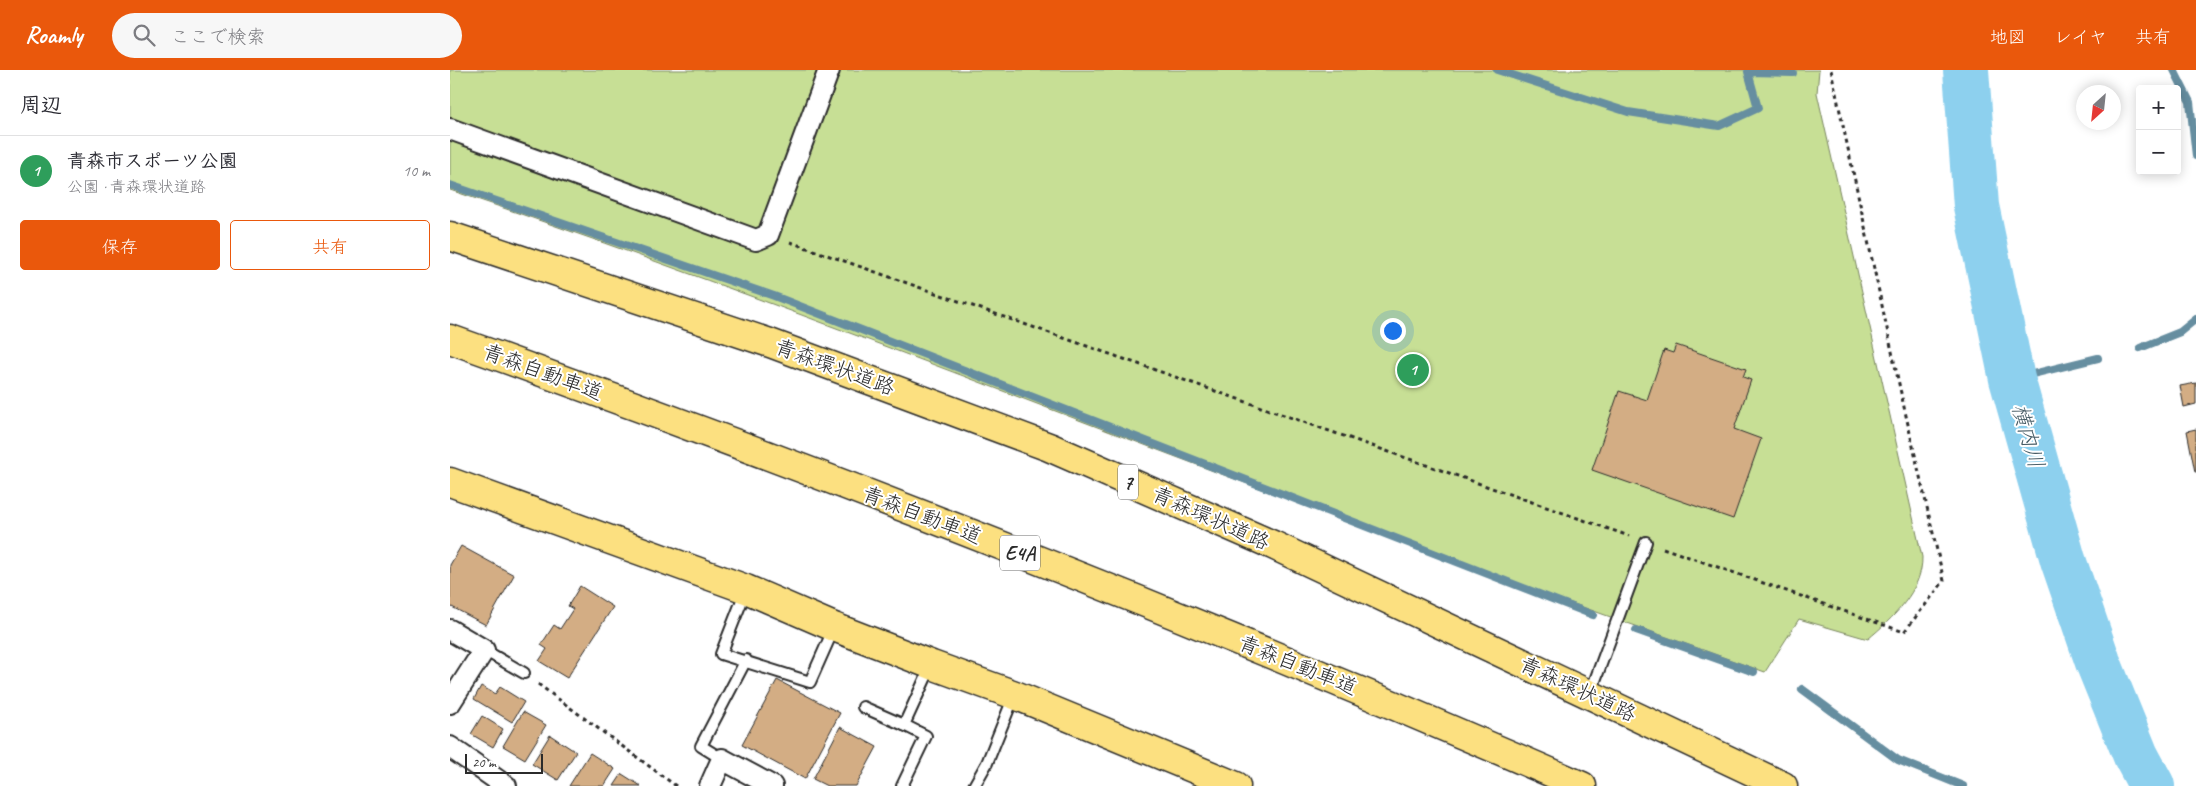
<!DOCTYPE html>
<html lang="ja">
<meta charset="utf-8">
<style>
:root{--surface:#fff;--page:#f7f7f7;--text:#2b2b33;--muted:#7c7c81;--line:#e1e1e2;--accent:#ea580c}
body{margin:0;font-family:Caveat,"Klee One",sans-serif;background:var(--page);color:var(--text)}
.controls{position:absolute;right:15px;top:15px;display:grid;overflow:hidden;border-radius:5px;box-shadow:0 2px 12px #0003}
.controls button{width:45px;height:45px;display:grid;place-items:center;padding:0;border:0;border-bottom:1px solid var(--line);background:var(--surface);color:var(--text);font:25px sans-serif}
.compass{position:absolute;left:1626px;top:15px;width:45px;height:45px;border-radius:50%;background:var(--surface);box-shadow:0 2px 12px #0003;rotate:207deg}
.scale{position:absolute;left:15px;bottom:12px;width:78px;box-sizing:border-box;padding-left:5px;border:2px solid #2b2b2b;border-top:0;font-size:14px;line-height:18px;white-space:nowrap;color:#2b2b2b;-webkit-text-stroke:4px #fff;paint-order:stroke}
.you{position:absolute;left:942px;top:260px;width:18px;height:18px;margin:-12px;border:4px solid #fff;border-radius:50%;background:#1a73e8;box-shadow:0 0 0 8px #1a73e833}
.badge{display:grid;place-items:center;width:32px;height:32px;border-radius:50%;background:var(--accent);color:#fff;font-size:16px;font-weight:700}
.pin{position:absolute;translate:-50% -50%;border:2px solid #fff;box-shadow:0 1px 5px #0006}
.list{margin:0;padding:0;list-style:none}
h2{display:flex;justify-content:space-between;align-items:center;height:65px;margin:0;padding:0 20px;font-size:21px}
h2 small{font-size:16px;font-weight:400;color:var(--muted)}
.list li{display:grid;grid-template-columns:32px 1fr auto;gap:15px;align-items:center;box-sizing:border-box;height:70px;padding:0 20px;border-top:1px solid var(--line)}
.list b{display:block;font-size:19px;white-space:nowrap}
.list p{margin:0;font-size:16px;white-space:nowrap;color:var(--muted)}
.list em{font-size:16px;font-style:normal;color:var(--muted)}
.actions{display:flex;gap:10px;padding:15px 20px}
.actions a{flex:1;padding:11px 0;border:1px solid var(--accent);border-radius:5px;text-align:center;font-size:18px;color:var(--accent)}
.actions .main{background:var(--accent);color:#fff}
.icon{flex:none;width:28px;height:28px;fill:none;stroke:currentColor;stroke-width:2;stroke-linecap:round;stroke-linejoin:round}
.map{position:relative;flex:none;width:1746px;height:716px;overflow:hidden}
header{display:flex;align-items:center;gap:30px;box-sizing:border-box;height:70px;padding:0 25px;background:var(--accent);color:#fff}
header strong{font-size:24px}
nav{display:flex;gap:28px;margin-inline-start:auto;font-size:18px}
.search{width:350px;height:45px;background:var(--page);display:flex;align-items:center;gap:12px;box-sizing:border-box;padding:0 18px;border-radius:28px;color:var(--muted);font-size:19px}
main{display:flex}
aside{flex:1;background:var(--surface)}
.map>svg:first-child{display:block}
</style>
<header>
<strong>Roamly</strong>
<div class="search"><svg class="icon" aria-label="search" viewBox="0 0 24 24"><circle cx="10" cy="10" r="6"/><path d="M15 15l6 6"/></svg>ここで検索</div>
<nav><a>地図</a><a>レイヤ</a><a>共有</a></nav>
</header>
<main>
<aside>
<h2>周辺<small></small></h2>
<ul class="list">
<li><span class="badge" style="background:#2e9e5b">1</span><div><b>青森市スポーツ公園</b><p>公園 · 青森環状道路</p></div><em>10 m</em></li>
</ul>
<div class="actions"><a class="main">保存</a><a>共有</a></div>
</aside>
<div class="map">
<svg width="1746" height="716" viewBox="0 0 1746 716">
<rect width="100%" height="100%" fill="#fff"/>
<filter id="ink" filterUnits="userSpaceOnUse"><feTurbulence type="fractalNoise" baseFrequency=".02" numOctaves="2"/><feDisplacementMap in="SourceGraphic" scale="10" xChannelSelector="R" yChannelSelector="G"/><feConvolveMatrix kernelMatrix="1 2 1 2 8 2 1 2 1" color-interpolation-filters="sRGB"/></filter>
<g filter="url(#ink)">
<!-- green -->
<path fill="#c7df95" stroke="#798560" d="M 0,0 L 1369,0 L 1367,23 L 1472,487 C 1473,520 1442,549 1418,569 L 1349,549 L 1315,602 C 1149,543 983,484 819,422 C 547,320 276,212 0,120 Z"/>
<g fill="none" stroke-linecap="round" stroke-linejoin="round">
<!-- stream -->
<g stroke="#668ea0" stroke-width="8">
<path d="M 1047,0 L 1178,42 L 1269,56 L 1308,38 L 1298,2 L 1343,3"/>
<path d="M 1724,0 L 1740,32 L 1746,86"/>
<path d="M 0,115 L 324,226 L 1143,545"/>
<path d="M 1690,278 L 1730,262 L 1746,249"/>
<path d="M 1562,309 L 1648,288"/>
<path d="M 1186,560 L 1304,602"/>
<path d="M 1352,619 L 1448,690 L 1513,716"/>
</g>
<!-- river -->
<path stroke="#8dd0ee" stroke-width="46" d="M 1516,0 L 1526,136 L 1562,309 L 1613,490 L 1648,592 L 1686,686 L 1702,716"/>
</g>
<!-- building -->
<g fill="#d3ad84" stroke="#2b2b2b">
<path d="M 1226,275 L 1296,299 L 1293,307 L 1301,310 L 1284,359 L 1311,369 L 1283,449 L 1142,400 L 1169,321 L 1197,330 L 1214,280 L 1223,283 Z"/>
<path d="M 1746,313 L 1746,334 L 1734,337 L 1730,316 Z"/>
<path d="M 1746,359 L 1746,402 L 1745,402 L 1737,361 Z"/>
<path d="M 11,476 L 64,505 L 36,555 L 0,536 L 0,495 Z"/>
<path d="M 130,516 L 163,537 L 117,608 L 89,591 L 97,579 L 91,575 L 104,555 L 110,559 L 123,539 L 118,536 Z"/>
<path d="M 327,610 L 390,643 L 355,709 L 292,675 Z"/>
<path d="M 31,616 L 45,624 L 50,617 L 74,632 L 62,652 L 24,629 Z"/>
<path d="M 73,642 L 96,655 L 75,689 L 53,676 Z"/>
<path d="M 32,646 L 53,659 L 43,677 L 21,664 Z"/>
<path d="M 390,657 L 427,677 L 406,716 L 377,716 L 363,709 Z"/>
<path d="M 100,665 L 126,682 L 108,710 L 82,694 Z"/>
<path d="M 140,683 L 165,699 L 154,716 L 119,716 Z"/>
<path d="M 172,704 L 191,716 L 164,716 Z"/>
</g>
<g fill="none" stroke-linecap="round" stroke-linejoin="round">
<defs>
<g id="lane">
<path d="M 296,520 L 271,584 L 360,612 L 384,558"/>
<path d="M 34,580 L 74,603"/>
<path d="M 1140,624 L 1196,472"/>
<path d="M 413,637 L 454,655"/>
<path d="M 272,689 L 251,676 L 296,590"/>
<path d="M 452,716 L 476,666 L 454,655 L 481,596"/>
<path d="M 524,716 L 537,693 L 564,626"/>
</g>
<g id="street">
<path d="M 0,59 L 306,170 L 318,165 L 379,0"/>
<path d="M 0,560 L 34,580 L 0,633"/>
<path d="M 0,677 L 56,716"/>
<path d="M 260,716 L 272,689 L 322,716"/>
</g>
<g id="highway">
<path d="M 0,166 L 320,273 L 599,377 L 823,475 L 1333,716"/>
<path d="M 0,269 C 382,405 760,554 1132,716"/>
<path d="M 0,412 L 296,519 L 384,557 L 482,595 L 565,625 L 786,716"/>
</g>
</defs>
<!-- lane casing -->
<use href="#lane" stroke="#2b2b2b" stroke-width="14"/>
<!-- street casing -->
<use href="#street" stroke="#2b2b2b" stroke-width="24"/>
<!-- highway casing -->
<use href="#highway" stroke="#2b2b2b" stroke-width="31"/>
<!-- path -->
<g stroke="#2b2b2b" stroke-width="3" stroke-dasharray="4 4" stroke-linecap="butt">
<path d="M 340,172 L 1179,466"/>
<path d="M 1213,478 L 1454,562 L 1494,511 L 1454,337 L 1381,0"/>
<path d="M 88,614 L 226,716"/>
</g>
<!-- lane -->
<use href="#lane" stroke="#fff" stroke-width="10"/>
<!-- street -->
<use href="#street" stroke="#fff" stroke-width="20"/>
<!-- highway -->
<use href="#highway" stroke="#fce080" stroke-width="28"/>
</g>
</g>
<g text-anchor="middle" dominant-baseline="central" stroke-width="4" stroke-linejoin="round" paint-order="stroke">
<!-- shield labels -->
<g fill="#fff" stroke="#6b6b6b" stroke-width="1">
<rect x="668" y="394.5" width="20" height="35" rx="4"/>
<rect x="550" y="465.5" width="40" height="35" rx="4"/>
</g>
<g font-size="20" font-weight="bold" fill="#2b2b2b">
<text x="678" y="412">7</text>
<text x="570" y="483">E4A</text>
</g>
<!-- street labels -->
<g font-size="21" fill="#2b2b2b" stroke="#fff">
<text transform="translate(385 297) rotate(20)">青森環状道路</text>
<text transform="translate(93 302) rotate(20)">青森自動車道</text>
<text transform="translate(472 445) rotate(21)">青森自動車道</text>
<text transform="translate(761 448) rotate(24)">青森環状道路</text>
<text transform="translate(848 595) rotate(22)">青森自動車道</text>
<text transform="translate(1128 619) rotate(25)">青森環状道路</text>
</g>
<!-- water labels -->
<g font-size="22" font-style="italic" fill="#485d66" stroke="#fff">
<text transform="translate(1578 366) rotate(74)">横内川</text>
</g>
</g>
</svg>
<div class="controls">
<button>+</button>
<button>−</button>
</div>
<svg class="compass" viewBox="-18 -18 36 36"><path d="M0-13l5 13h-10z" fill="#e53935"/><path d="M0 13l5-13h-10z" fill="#7c7c81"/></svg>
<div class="scale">20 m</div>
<div class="you"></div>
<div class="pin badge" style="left:963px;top:300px;background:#2e9e5b">1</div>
</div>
</main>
